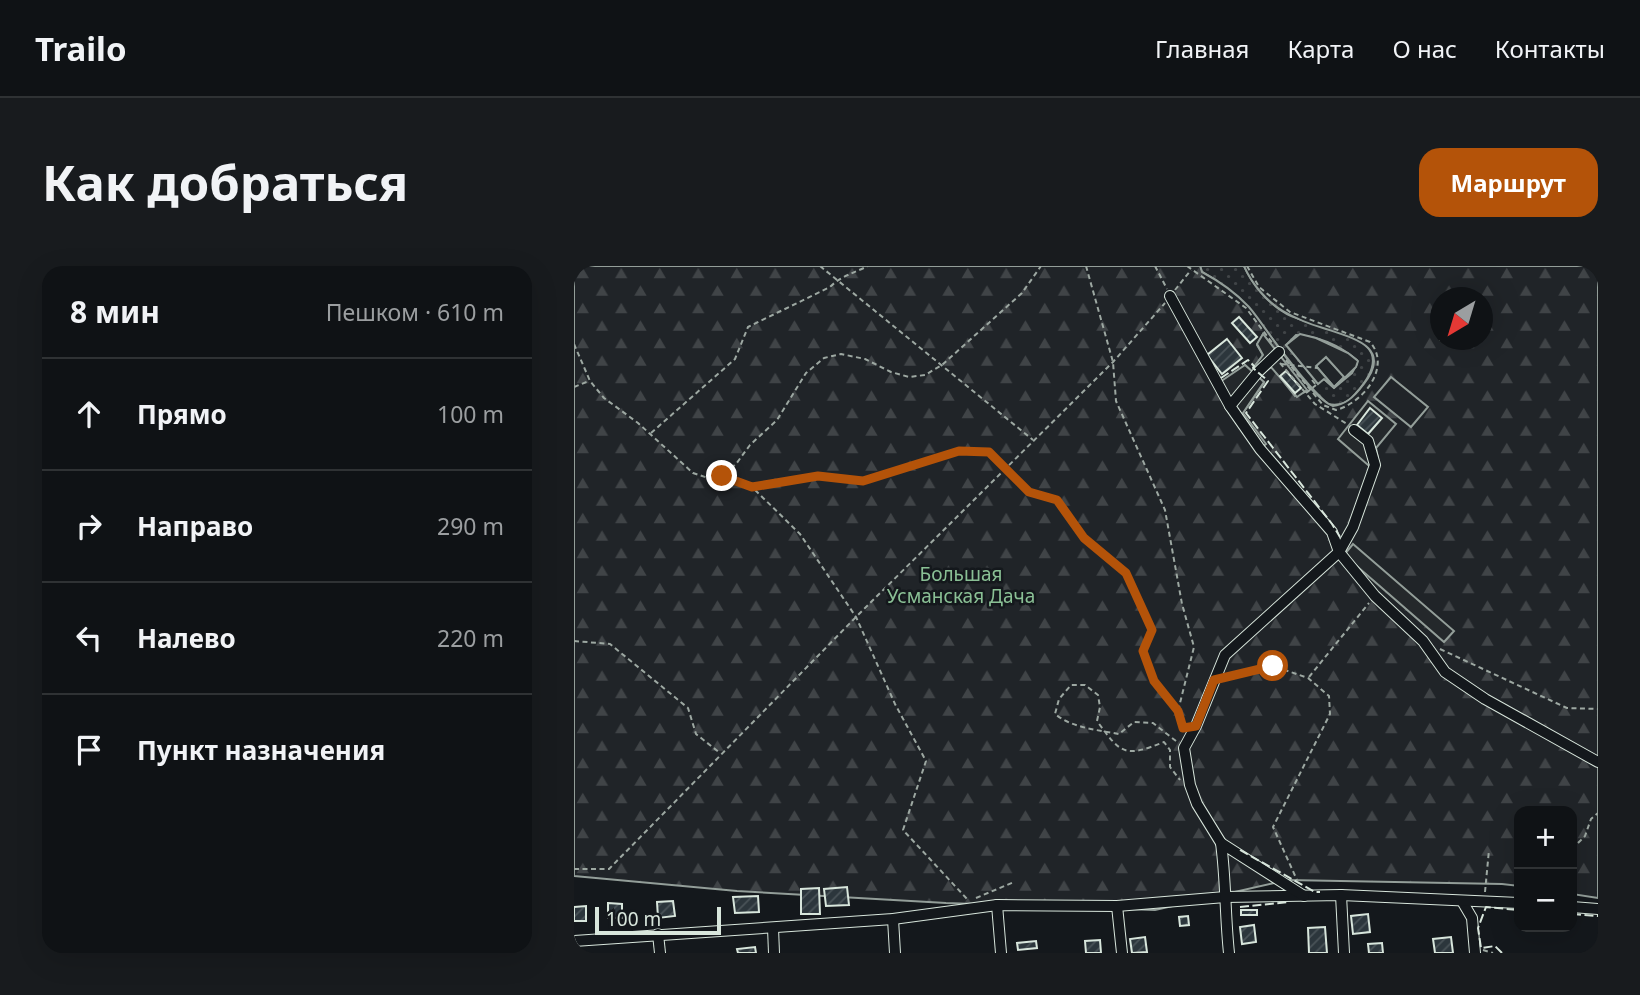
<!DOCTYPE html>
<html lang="ru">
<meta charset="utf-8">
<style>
:root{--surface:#0f1215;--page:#181b1e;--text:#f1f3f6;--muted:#9b9ea0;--line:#2f3234;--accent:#b45309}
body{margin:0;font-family:"Noto Sans",sans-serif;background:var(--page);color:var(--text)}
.controls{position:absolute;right:21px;bottom:21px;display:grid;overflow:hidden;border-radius:14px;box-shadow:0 7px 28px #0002}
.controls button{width:63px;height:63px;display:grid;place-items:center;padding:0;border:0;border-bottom:2px solid var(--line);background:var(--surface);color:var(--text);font:35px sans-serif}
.compass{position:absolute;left:856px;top:21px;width:63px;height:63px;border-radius:50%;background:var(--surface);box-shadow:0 7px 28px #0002;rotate:218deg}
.scale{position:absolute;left:21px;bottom:18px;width:126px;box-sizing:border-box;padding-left:7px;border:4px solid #d8e6dc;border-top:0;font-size:19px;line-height:24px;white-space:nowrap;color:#d8e6dc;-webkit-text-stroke:5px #14181c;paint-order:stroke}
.stop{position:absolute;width:21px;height:21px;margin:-16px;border:5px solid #b45309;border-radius:50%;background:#fff}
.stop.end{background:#b45309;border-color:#fff;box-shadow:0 2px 7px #0008}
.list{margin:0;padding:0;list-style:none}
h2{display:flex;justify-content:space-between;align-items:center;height:91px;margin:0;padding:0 28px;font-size:30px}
h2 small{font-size:23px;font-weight:400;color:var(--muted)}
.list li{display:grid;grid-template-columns:46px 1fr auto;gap:21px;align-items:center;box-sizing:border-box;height:112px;padding:0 28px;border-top:2px solid var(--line)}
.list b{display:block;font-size:26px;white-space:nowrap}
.list em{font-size:23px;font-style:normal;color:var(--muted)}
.icon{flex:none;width:38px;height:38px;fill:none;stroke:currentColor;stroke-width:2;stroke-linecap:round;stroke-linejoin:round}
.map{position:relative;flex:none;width:1024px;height:687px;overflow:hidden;border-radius:21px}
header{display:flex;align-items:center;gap:42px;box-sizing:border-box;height:98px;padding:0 35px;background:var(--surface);border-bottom:2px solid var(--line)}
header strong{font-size:33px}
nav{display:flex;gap:38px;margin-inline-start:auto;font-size:24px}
.intro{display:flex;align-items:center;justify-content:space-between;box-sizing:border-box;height:168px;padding:0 42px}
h1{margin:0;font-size:49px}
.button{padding:18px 32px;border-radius:21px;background:var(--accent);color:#fff;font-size:24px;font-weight:700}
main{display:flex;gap:42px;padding:0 42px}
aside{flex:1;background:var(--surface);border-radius:21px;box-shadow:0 7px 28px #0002}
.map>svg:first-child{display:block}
</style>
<header>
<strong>Trailo</strong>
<nav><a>Главная</a><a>Карта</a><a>О нас</a><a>Контакты</a></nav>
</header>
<div class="intro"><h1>Как добраться</h1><a class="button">Маршрут</a></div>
<main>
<aside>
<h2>8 мин<small>Пешком · 610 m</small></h2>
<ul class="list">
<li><svg class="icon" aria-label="ahead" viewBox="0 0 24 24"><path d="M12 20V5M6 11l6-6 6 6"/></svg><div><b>Прямо</b></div><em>100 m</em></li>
<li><svg class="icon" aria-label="right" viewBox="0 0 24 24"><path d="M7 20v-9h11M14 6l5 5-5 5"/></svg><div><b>Направо</b></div><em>290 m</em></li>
<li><svg class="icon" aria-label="left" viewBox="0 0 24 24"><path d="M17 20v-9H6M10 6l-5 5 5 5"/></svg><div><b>Налево</b></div><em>220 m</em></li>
<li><svg class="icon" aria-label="arrive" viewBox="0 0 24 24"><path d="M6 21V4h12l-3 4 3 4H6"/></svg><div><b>Пункт назначения</b></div></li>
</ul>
</aside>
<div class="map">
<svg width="1024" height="687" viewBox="0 0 1024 687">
<defs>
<pattern id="grass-dots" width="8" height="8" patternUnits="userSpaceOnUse" patternTransform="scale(1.75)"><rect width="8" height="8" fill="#202428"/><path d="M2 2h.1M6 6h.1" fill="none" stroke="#404447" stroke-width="1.8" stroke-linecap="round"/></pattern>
<pattern id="forest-firs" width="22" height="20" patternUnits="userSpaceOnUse" patternTransform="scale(1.75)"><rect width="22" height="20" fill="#202428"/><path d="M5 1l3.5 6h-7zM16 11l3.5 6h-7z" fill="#404447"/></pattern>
<pattern id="building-hatch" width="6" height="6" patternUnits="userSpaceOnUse" patternTransform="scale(1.75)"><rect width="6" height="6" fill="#2c363c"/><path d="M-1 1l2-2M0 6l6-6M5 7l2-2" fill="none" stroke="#4a5358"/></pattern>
</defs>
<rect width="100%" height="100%" fill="#14181c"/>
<!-- grass -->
<path fill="url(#grass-dots)" stroke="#939e99" stroke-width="2" fill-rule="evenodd" d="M 626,0 L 670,0 C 679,19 694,38 713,48 C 751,67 835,68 782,127 C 775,136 766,141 754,138 C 707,96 685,37 628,6 ZM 722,69 C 744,70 766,80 783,94 L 783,98 L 778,107 L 760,122 L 750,113 L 744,117 L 712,79 Z"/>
<!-- forest -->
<path fill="url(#forest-firs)" stroke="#939e99" stroke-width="2" fill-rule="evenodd" d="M 0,0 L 626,0 L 628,6 C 645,15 662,27 675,41 C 694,63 734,131 759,140 C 772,139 781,130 789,119 C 820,81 779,72 749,62 C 735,58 721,52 709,45 C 692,35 678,18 670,0 L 1024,0 L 1024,632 L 998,628 L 998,545 L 945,545 L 945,620 L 928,618 L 713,614 L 581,644 L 372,637 L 163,625 L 0,610 ZM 866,32 L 908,32 L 908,74 L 866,74 ZM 689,68 L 733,125 L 721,130 L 697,100 L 688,108 L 680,101 L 689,89 L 683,79 ZM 671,99 L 690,117 L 669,147 Z"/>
<!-- park -->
<g fill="#202428" stroke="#939e99" stroke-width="2">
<path d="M 752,91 L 771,111 L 760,121 L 742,100 Z"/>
<path d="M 817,111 L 854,141 L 837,161 L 800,131 Z"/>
</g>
<!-- parking -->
<g fill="#24282b" stroke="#939e99" stroke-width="2" fill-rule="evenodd">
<path d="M 689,68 L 733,124 L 723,131 L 697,101 L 688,108 L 680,101 L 689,89 L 683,78 Z"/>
<path d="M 726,68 L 742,72 L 774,87 L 784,95 L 782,101 L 760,122 L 750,113 L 744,118 L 712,79 ZM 752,91 L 770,111 L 760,121 L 742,100 Z"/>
<path d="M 671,99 L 690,116 L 669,147 L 692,178 L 683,185 L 640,120 Z"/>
<path d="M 794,135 L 822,158 L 802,182 L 804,192 L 801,205 L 764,173 Z"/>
<path d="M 779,278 L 880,365 L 870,376 L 770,289 Z"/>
</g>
<!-- building -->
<g fill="url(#building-hatch)" stroke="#d8e6dc" stroke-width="2">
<path d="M 665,51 L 683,71 L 676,77 L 658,57 Z"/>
<path d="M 653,73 L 668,92 L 648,108 L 633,89 Z"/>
<path d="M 712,105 L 727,122 L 721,127 L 706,110 Z"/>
<path d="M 796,142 L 808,152 L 794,168 L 783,159 Z"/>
<path d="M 273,621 L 275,639 L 252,640 L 250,623 Z"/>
<path d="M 245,622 L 246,648 L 227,648 L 227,623 Z"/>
<path d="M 184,630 L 185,646 L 161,647 L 159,631 Z"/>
<path d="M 99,635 L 101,650 L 84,652 L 83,636 Z"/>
<path d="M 34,637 L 48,638 L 48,652 L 34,652 Z"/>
<path d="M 12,640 L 12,655 L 0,655 L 0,641 Z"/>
<rect x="667" y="644" width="16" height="5"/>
<path d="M 794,648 L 796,666 L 779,668 L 777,650 Z"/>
<path d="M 614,650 L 615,659 L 606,660 L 605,651 Z"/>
<path d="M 680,659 L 682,676 L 668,678 L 666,661 Z"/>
<path d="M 751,661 L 753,687 L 735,687 L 734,662 Z"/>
<path d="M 571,671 L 573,686 L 558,687 L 556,673 Z"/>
<path d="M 877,671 L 879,687 L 861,687 L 859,673 Z"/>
<path d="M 526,674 L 527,687 L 512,687 L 511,675 Z"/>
<path d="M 462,675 L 463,682 L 444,684 L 443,677 Z"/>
<path d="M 808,677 L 809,687 L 795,687 L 794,678 Z"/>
<path d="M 181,681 L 182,687 L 164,687 L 163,683 Z"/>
</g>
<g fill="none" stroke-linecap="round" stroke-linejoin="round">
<defs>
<g id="minor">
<path d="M 596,30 L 656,140"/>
<path d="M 705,86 L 684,106 L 656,140 L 686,183 L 758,266 L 765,286 L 801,330 L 849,375 L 871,406 L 911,433 L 1024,496"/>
<path d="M 647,577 L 623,538 L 616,519 L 610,482 L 622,460 L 651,389 L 765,286 L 779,261 L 801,199 L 794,175 L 780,164"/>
<path d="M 767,629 L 770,687"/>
<path d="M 888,635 L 898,652 L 901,687"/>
<path d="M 423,639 L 427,687"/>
<path d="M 543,640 L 548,687"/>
<path d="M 998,641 L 1024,643"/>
<path d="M 319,653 L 321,687"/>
<path d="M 199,662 L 200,687"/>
<path d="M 84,668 L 86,687"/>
<path d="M 0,675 L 319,653 L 423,639 L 543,640 L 651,631 L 767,629 L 945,637"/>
<path d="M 655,687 C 651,650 652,614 647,577 L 730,630"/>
</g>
</defs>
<!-- minor casing -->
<use href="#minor" stroke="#d8e6dc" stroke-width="12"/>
<!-- path -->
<g stroke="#9da8a2" stroke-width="2" stroke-dasharray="5 3.5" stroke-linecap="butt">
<path d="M 246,0 L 459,174"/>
<path d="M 512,0 L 539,96 L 542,135 L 591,244 L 608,338 L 620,381 L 604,445 L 609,462 L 611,462"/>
<path d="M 581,0 L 593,23"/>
<path d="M 613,0 L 672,42 L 699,78"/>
<path d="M 673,0 L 685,21 L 716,46 L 796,76 C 818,101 789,137 762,144 L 749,139 L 711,93"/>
<path d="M 601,24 L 617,4"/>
<path d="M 0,78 L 16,115 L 30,132 L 64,157 L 119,207 L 137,213 L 148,210 L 162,198 L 176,179 L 203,154 L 232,107 L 250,92 L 267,88 L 291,93 L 317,106 L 335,111 L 351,109 L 368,99 L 448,27 L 467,0"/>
<path d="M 706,97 L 741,138 L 773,158"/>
<path d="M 707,98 L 744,102"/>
<path d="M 738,114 L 742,119"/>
<path d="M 0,121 L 15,115"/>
<path d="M 77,167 L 161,93 L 174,61 L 256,21 C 267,10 280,7 294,0"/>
<path d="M 150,211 L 178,221 L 226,268 L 282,351 L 321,438 L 352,495 L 329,564 L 394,634"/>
<path d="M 178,221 L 244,210 L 289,215 L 385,185 L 415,186 L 455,226 L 483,234 L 510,272 L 552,307 L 578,364 L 569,385 L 580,415 L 604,445"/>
<path d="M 0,375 L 36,378 L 114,442 L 122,468 L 146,487"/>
<path d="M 866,383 L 993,442 L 1024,443"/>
<path d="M 652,411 L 699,400 L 734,412 L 755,430 L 756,448 L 699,561 L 723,614"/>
<path d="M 735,411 L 795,337"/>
<path d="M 602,475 L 579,457 L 560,456 L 545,468 C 524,464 498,462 481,448 L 485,433 L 497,419 L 511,419 L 524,429 L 526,441 L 523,455 C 547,488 550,492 590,476 L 596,484 L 596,501 L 606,514"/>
<path d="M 998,583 L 1011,570 L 1017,553 L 1024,547"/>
<path d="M 0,603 L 35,603 L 282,351 L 539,96 L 591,37"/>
<path d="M 911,626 L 915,584"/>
<path d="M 402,632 L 440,616"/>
<path d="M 909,684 L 919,687"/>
</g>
<!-- minor -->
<use href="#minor" stroke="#14181c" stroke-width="10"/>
<!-- path-bridge -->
<path stroke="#9da8a2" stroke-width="2" stroke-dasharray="5 3.5" stroke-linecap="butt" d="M 732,127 L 742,119"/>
<!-- fence -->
<g stroke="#d8e6dc" stroke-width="2" stroke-dasharray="9 3.5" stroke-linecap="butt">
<path d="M 647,112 L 674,94 L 680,100 L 679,102 L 694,115 L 672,147 L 758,258 L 766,271"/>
<path d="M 666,584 L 741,626 L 746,626"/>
<path d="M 666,641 L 715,636"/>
<path d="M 998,648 L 1024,650"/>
<path d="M 928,687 L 921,680 L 907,682 L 904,662 L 912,641 L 945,644"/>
</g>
</g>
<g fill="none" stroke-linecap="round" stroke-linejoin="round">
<!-- route -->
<path stroke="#b45309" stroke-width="9" d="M 148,210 L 178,221 L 244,210 L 289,215 L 385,185 L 415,186 L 455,226 L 483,234 L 510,272 L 552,307 L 578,364 L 569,385 L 580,415 L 604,445 L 609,462 L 622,460 L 640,414 L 699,400"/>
</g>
<g text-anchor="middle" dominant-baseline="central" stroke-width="5" stroke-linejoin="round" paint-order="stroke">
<!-- park labels -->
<g font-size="19" fill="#8ac095" stroke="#14181c">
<text x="387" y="308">Большая<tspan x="387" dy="22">Усманская Дача</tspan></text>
</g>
</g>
</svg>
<div class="controls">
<button>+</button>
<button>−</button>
</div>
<svg class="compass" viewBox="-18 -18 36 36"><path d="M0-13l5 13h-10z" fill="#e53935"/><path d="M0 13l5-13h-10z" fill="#9b9ea0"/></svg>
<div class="scale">100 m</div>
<div class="stop" style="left:699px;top:400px"></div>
<div class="stop end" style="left:148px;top:210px"></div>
</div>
</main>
